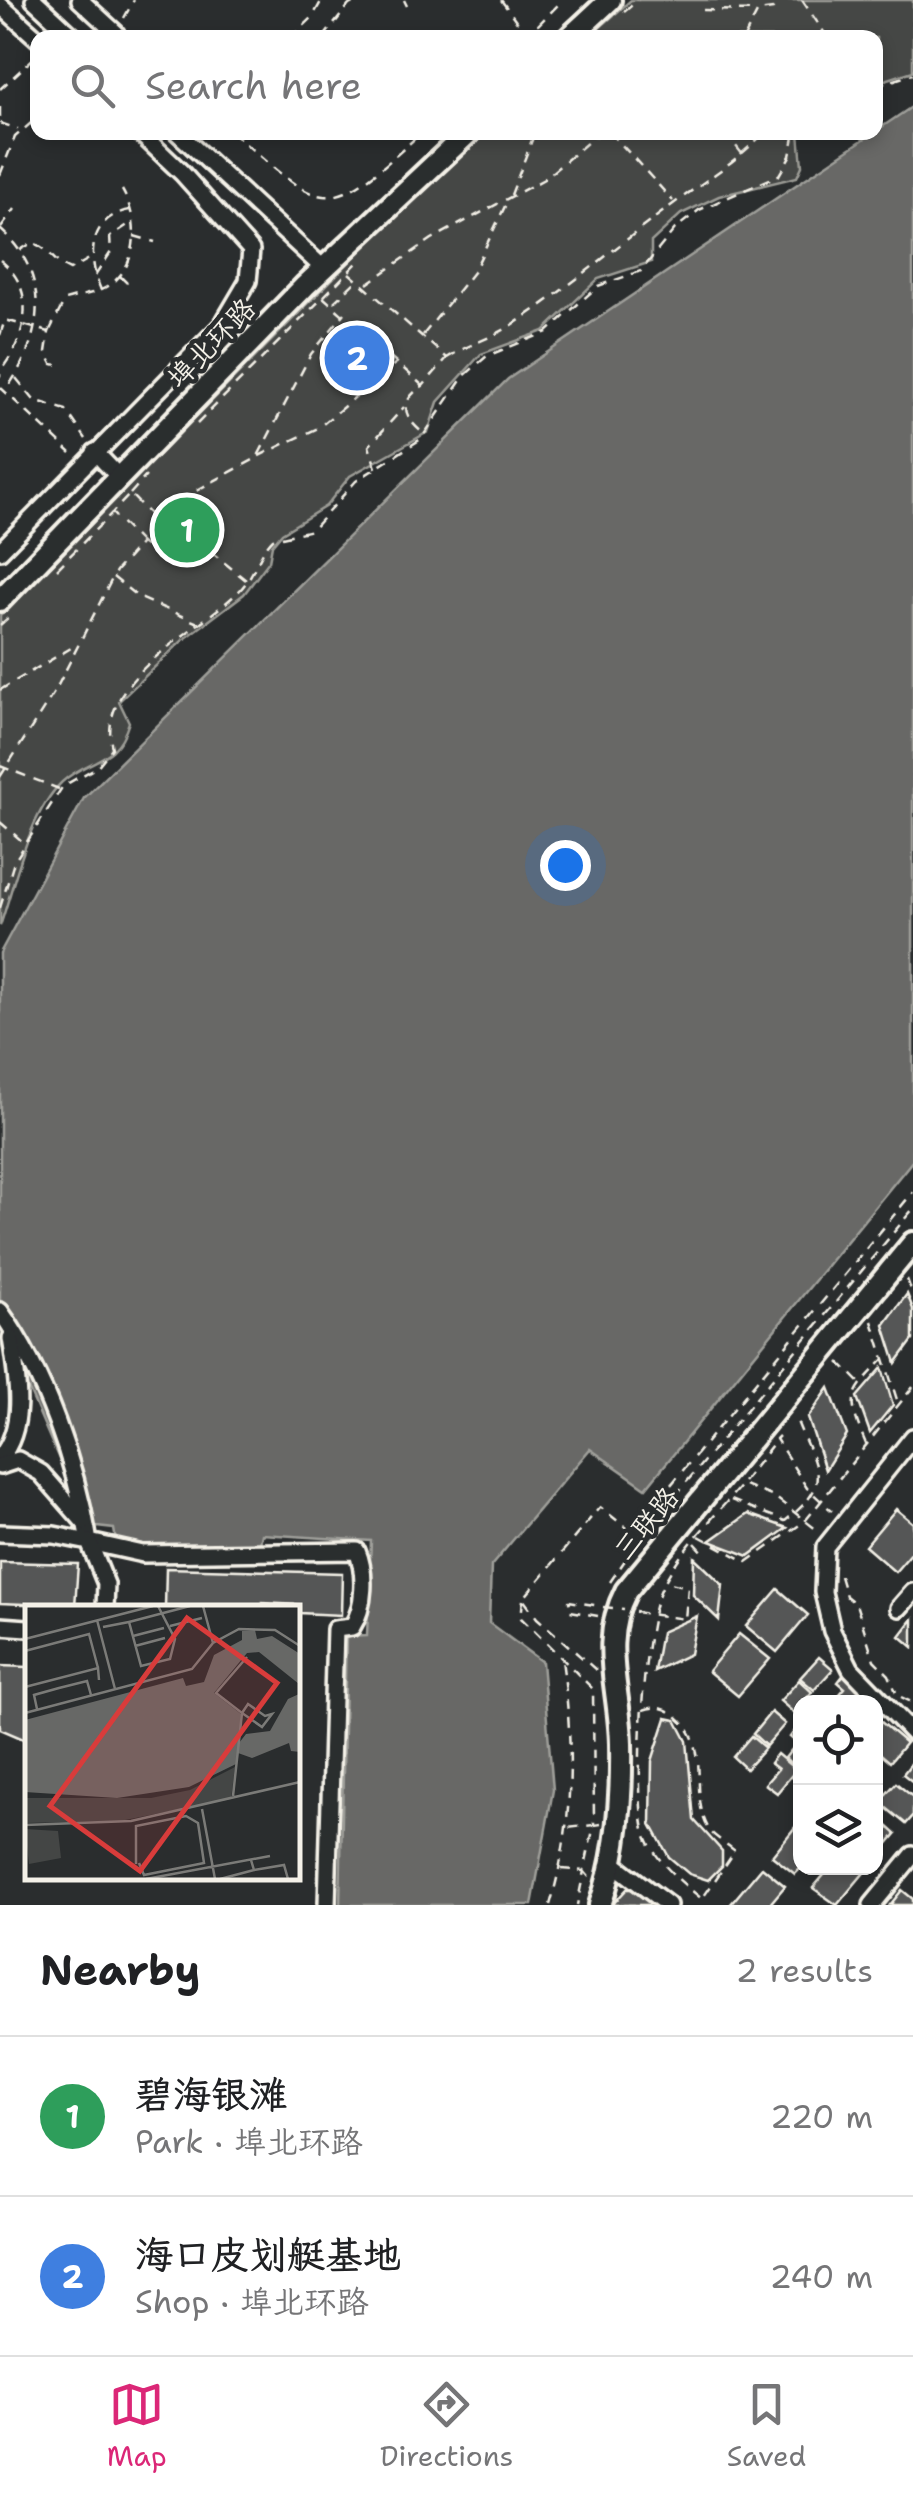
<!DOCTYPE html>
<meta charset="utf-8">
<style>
:root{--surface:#fff;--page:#f6f6f6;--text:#202124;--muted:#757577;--line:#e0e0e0;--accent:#db2777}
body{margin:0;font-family:"Shantell Sans","LXGW WenKai TC",sans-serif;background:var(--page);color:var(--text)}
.controls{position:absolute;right:30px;bottom:30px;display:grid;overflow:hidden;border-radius:20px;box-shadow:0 5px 15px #0003}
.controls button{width:90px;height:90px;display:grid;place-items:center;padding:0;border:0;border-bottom:2px solid var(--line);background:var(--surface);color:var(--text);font:50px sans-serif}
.you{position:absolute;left:565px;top:865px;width:35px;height:35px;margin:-25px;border:8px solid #fff;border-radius:50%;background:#1a73e8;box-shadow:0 0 0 15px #1a73e833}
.badge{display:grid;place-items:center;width:65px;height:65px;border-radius:50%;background:var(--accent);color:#fff;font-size:32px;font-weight:700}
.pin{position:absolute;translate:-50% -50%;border:5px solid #fff;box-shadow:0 2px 10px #0006}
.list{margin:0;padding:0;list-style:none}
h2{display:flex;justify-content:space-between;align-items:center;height:130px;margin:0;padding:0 40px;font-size:42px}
h2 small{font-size:32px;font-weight:400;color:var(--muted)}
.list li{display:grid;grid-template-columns:65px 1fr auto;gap:30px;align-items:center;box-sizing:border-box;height:160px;padding:0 40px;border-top:2px solid var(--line)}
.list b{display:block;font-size:38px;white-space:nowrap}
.list p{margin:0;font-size:32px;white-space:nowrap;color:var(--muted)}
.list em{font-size:32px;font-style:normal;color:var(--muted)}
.icon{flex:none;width:55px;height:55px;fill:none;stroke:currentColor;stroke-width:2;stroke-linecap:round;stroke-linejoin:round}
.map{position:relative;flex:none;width:913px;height:1905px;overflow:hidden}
.search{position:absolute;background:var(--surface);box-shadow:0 5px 15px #0003;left:30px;right:30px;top:30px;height:110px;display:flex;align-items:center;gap:25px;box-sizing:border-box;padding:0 35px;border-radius:20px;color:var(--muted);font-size:38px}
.sheet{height:450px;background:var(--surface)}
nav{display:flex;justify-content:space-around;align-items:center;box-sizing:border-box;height:140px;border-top:2px solid var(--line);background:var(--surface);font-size:28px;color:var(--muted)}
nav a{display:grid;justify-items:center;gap:5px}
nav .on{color:var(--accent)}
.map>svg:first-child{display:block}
</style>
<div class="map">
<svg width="913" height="1905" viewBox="0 0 913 1905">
<rect width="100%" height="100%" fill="#2a2d2e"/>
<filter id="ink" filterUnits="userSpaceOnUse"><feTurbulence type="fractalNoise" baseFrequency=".01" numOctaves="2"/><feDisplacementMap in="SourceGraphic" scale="20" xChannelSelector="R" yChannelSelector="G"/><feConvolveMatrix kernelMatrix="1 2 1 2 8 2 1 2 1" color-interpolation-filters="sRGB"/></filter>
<g filter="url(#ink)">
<!-- green -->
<g fill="#444645" stroke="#9c9c96" stroke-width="2.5">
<path d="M 631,0 L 913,0 L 913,71 L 876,83 L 876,38 L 589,37 Z"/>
<path d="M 484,133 L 799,133 L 802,166 L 797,177 L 719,196 L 681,214 L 651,242 L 651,262 L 598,279 L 544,331 L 481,354 L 438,402 L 428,432 L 350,476 L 326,506 L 282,533 L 272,545 L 269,561 L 244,594 L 182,641 L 119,701 L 129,722 C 116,765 89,757 62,782 C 28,815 15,883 0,926 L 0,615 L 374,237 Z"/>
</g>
<!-- water -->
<path fill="#676866" stroke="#9f9f9a" stroke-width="2.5" d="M 913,106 L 913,1160 L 646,1488 L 590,1449 L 491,1566 L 489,1623 L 542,1662 L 553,1790 L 532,1905 L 340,1905 L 346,1637 L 367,1636 L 371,1541 L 262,1534 L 259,1548 L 117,1547 L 114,1529 L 88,1526 L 0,1323 L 0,953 L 84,798 L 508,379 Z"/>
<!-- building -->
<g fill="#555756" stroke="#f4f1e8" stroke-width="2.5">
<path d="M 907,1294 L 913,1309 L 913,1340 L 896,1363 L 884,1325 Z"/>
<path d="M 882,1368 L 893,1405 L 870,1433 L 857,1397 Z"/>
<path d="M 829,1388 L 847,1435 L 825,1470 L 808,1418 Z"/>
<path d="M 896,1509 L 913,1523 L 913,1551 L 895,1572 L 865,1546 Z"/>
<path d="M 748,1514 L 787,1528 L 749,1556 L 710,1541 Z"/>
<path d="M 694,1557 L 723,1585 L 719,1620 L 693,1595 Z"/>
<path d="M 0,1562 L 78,1564 L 75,1606 L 0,1603 Z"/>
<path d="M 166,1568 L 342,1573 L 341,1615 L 299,1613 L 299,1605 L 263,1603 L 263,1608 L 165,1608 Z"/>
<path d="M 778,1589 L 808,1615 L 777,1652 L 746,1626 Z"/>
<path d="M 697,1616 L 690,1654 L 654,1671 L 661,1632 Z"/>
<path d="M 913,1619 L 913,1647 L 900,1636 Z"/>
<path d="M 739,1634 L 770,1659 L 738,1696 L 708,1671 Z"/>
<path d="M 819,1657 L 833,1669 L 814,1690 L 800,1678 Z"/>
<path d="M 0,1666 L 28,1667 L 28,1741 L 0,1729 Z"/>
<path d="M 845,1673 L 864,1689 L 852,1702 L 833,1702 L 845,1688 L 838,1682 Z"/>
<path d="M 799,1680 L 812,1692 L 794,1713 L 780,1701 Z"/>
<path d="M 771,1712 L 785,1724 L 766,1746 L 753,1734 Z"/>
<path d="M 666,1718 L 676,1720 L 687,1741 L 694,1820 L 722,1851 L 722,1866 L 708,1880 L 689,1874 L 669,1857 L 651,1824 L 652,1761 Z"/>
<path d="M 880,1721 L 906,1743 L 890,1762 L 876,1750 Z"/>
<path d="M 797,1728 L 800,1763 L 796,1768 L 785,1758 L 797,1743 L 790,1737 Z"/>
<path d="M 751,1736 L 765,1748 L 746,1769 L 733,1757 Z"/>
<path d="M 777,1754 L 796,1770 L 777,1793 L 765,1784 L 778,1769 L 770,1763 Z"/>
<path d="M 913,1761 L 913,1782 L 903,1774 Z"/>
<path d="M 896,1783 L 913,1797 L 913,1816 L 906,1824 L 879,1802 Z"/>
<path d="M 876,1816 L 896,1834 L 880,1853 L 876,1849 Z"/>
<path d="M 800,1821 L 801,1868 L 795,1874 L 772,1856 Z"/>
<path d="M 762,1867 L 785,1886 L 769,1905 L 730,1905 Z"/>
<path d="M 830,1868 L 868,1868 L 837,1905 L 813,1888 Z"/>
<path d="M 627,1889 L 636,1889 L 655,1905 L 612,1905 Z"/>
<path d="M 902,1890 L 913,1899 L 913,1905 L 890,1905 Z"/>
</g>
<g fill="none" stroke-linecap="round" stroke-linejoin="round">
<defs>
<g id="minor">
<path d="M 34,0 L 75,38"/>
<path d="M 80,0 L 116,33 L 112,38"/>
<path d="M 0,5 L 38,39"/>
<path d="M 177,132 L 323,268"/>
<path d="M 95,452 L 119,477"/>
<path d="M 0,551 L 222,325 L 248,281 L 251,250 L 182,173 L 139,132"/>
<path d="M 0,1311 C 46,1375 76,1465 89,1542 L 143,1554 L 357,1551 C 366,1572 365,1607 352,1627 L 335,1629 L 327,1905"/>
<path d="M 913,1437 L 825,1547 L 823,1592 L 832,1631 L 851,1669 L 913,1733"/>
<path d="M 0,1458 C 27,1426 17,1377 11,1338"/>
<path d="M 0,1466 L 18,1460 L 41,1473 L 84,1522"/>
<path d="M 0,1533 L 54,1535 L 89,1542 L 106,1584 L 105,1608"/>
<path d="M 899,1608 L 913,1592"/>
<path d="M 0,1626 L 28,1628"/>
<path d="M 614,1864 L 668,1905"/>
<path d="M 872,1905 L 913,1855"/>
</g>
<g id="major">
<path d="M 569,38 L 610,0"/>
<path d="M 0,600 L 305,286 L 469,132"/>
<path d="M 600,1905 C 618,1854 622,1798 621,1744 C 620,1688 599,1643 626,1591 L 913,1243"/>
</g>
</defs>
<!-- minor casing -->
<use href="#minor" stroke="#f4f1e8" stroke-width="22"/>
<!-- major casing -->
<use href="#major" stroke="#f4f1e8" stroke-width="28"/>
<!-- path -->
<g stroke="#f4f1e8" stroke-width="2.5" stroke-dasharray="10 8" stroke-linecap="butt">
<path d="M 404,0 L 407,6"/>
<path d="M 501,0 L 526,34"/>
<path d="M 802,0 L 828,38"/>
<path d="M 703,10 L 756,11"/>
<path d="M 624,12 L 638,0"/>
<path d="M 124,18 L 134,0"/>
<path d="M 291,38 L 312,18 L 322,0"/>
<path d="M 323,38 L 349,5 L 358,0"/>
<path d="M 525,38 L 563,0"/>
<path d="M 744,38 L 758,11 L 773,9 L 777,0"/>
<path d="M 876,86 L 913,74"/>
<path d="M 0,89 L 36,56"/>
<path d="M 0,107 L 0,121"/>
<path d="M 0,123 L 18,129"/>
<path d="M 232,132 C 326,214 325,221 422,132"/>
<path d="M 610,132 L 673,201"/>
<path d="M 725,132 L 743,155"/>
<path d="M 0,175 L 15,137 L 38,117"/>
<path d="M 511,195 L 535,132"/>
<path d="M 1,228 L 15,209"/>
<path d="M 0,229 C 53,276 43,339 5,391"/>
<path d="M 134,236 L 155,242"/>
<path d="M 20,250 L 32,243 C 49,247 54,264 70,270 L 89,259"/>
<path d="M 0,260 C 38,289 27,338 0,371"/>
<path d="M 349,273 L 447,358 L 423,386"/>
<path d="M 95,276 L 111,252 L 110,237 L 132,222"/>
<path d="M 120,276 L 130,286"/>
<path d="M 367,284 L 432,239 L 544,179 L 600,132"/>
<path d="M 101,290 C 87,259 88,217 130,210"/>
<path d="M 323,297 L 423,386 C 399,401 402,416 423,433"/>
<path d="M 334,302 L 357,280"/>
<path d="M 49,332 L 65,300 C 79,295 98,294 110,285 C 140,263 139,219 122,190"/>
<path d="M 0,335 L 5,320 L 49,332 L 46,352 L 52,364 L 58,365"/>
<path d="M 423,335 L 474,271 L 507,202"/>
<path d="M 447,358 C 467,345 489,339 509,327 C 561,294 607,254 656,217 C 693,188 732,166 765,132"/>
<path d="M 0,374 L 0,377"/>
<path d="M 16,378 L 34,400 L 66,410 L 86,439"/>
<path d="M 0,387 L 71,453"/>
<path d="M 197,424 L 361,259"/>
<path d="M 259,456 L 318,428 L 396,363"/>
<path d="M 376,468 L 369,446 L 404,407"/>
<path d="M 130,494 L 146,476"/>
<path d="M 141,543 L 112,513 L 130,494 L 160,525"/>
<path d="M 177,543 L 200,543 L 246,580"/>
<path d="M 57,569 L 112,513"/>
<path d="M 113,577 L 138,597 L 198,623"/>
<path d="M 0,625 L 9,617"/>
<path d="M 0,690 L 76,645"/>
<path d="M 0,766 L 59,789"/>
<path d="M 0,777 L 55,691 L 116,571 L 141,543 L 161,559 L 177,543 L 161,526 L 199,489 L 257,458 L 311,354 L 345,313"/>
<path d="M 0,822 L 23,842"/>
<path d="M 0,908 L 14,862 L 63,786 L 97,767 L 112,748 C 95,678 199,632 240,590 C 255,574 258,554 273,539 L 312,530 L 356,481 L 421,439 L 464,376 L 487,356 L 547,332 L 598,286 L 641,271 L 675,229 L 699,210 L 779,175 L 790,156 L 795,132"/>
<path d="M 907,1279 L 913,1296"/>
<path d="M 872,1321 L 898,1403"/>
<path d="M 839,1362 L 860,1383"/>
<path d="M 779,1436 L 776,1439 L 807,1488 L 832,1511"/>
<path d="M 866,1444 C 846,1397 849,1395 884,1359"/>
<path d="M 743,1482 L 775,1441"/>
<path d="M 731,1500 L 785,1521 C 836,1481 815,1470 795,1416"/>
<path d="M 699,1536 L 747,1562 L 805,1521 L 913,1387"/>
<path d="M 695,1543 L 704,1553"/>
<path d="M 840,1576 L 846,1596 L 856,1604 L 874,1660 L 889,1675 L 896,1692"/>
<path d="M 610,1582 L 641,1537 L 913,1209"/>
<path d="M 523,1600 L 521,1618 L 593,1689 L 594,1825 L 567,1828"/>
<path d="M 635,1612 L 685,1619 L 688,1587 L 666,1582"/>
<path d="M 598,1616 L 570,1611 L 569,1601 L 601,1606"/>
<path d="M 596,1670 L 537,1618 L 523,1599 L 600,1507 L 632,1532 L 913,1192"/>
<path d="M 901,1697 L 913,1703"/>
<path d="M 643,1710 C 658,1705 668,1708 679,1719 C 713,1749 687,1795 710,1831 C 716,1838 728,1845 735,1851 L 702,1899 C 681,1882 650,1857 644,1829 C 634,1788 643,1633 659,1594 C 675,1554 715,1517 742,1484 L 776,1498 L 817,1530"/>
<path d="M 561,1869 L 584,1871 L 577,1905"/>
<path d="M 589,1877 L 584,1871 L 594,1825 L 601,1824"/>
<path d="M 550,1905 C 574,1823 574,1744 562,1660"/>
<path d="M 629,1905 L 635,1905"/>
</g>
<!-- minor -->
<use href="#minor" stroke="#2a2d2e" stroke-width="15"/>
<!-- major -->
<use href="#major" stroke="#2a2d2e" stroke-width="20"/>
<!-- path-bridge -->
<path stroke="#f4f1e8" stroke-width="2.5" stroke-dasharray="10 8" stroke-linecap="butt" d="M 603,1607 L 624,1609"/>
</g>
</g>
<g text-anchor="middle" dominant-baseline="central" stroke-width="9" stroke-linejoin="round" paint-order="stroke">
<!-- street labels -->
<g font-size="28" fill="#f4f1e8" stroke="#2a2d2e">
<text transform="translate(211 343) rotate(-46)">埠北环路</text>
<text transform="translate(646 1523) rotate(-51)">三联路</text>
</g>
</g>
<!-- overview -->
<g transform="translate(25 1605)">
<rect width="275" height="275" fill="#2a2d2e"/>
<path d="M 210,162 L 206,194 L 95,216 L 0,218 L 0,193 L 126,193 L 165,185 ZM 0,224 L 33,226 L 36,253 L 4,259 Z" fill="#444645"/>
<path d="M 230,25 L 232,34 L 247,31 L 275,49 L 275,147 L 266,146 L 264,138 L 227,153 L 213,148 L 211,159 L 164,182 L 92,193 L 0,187 L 0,115 L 158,73 L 161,81 L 179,77 L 189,50 L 217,35 L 217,26 ZM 234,47 L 274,79 L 274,89 L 263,94 L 245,126 L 221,129 L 214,138 L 216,109 L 189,88 L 222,48 Z" fill="#676866" fill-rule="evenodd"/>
<path fill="none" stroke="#7b7b78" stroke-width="2.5" d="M 178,1 L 188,38M 72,15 L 90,84M 104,17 L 165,1M 145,21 L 177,13M 78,22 L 104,17 L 116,61 L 145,54 L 150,34 L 133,1M 108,31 L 139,23M 0,34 L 128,1M 110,41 L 140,33M 0,46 L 64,29 L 73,63M 0,82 L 73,63 L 74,75M 223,99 L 240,111 L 247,109 L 237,122 L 217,108 ZM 12,104 L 9,90 L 34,83 L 62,76 L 66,90M 0,108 L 167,64 L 188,38 L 214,24 L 250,25 L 275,41M 208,191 L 217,108 L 191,88 L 222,52M 177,204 L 190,274M 0,220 L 106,216 L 275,177M 226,255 L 229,265 L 259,260 L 263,274M 111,259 L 111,221 L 161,211 L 173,218 L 179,258 L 119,270 L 114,258M 121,274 L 245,251M 195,274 L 229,265"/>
<path fill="#d93c3b" fill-opacity="0.15" stroke="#d93c3b" stroke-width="5" d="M 162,13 L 252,78 L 115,266 L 25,201 Z"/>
<rect width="275" height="275" fill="none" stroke="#f4f1e8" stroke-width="5"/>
</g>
</svg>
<div class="controls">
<button><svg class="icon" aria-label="locate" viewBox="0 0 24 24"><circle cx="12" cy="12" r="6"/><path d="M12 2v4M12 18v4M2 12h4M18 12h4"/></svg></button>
<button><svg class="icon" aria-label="layers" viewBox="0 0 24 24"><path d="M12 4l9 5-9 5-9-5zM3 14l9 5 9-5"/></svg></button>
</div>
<div class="you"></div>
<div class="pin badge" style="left:187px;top:530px;background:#2e9e5b">1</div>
<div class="pin badge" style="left:357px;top:358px;background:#3f7fe0">2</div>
<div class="search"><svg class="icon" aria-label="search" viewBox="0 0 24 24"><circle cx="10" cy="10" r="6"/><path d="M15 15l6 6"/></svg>Search here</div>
</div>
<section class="sheet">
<h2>Nearby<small>2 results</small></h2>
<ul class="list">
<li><span class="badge" style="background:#2e9e5b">1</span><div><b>碧海银滩</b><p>Park · 埠北环路</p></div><em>220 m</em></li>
<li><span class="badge" style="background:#3f7fe0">2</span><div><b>海口皮划艇基地</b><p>Shop · 埠北环路</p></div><em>240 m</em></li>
</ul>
</section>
<nav>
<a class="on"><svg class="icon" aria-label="map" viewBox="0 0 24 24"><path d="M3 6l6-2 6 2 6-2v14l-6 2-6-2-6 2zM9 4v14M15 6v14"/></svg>Map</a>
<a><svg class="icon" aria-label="directions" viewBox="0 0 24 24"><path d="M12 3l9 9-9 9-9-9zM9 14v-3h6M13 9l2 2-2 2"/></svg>Directions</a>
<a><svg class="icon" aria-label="saved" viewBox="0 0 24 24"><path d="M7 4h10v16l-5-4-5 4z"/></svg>Saved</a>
</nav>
